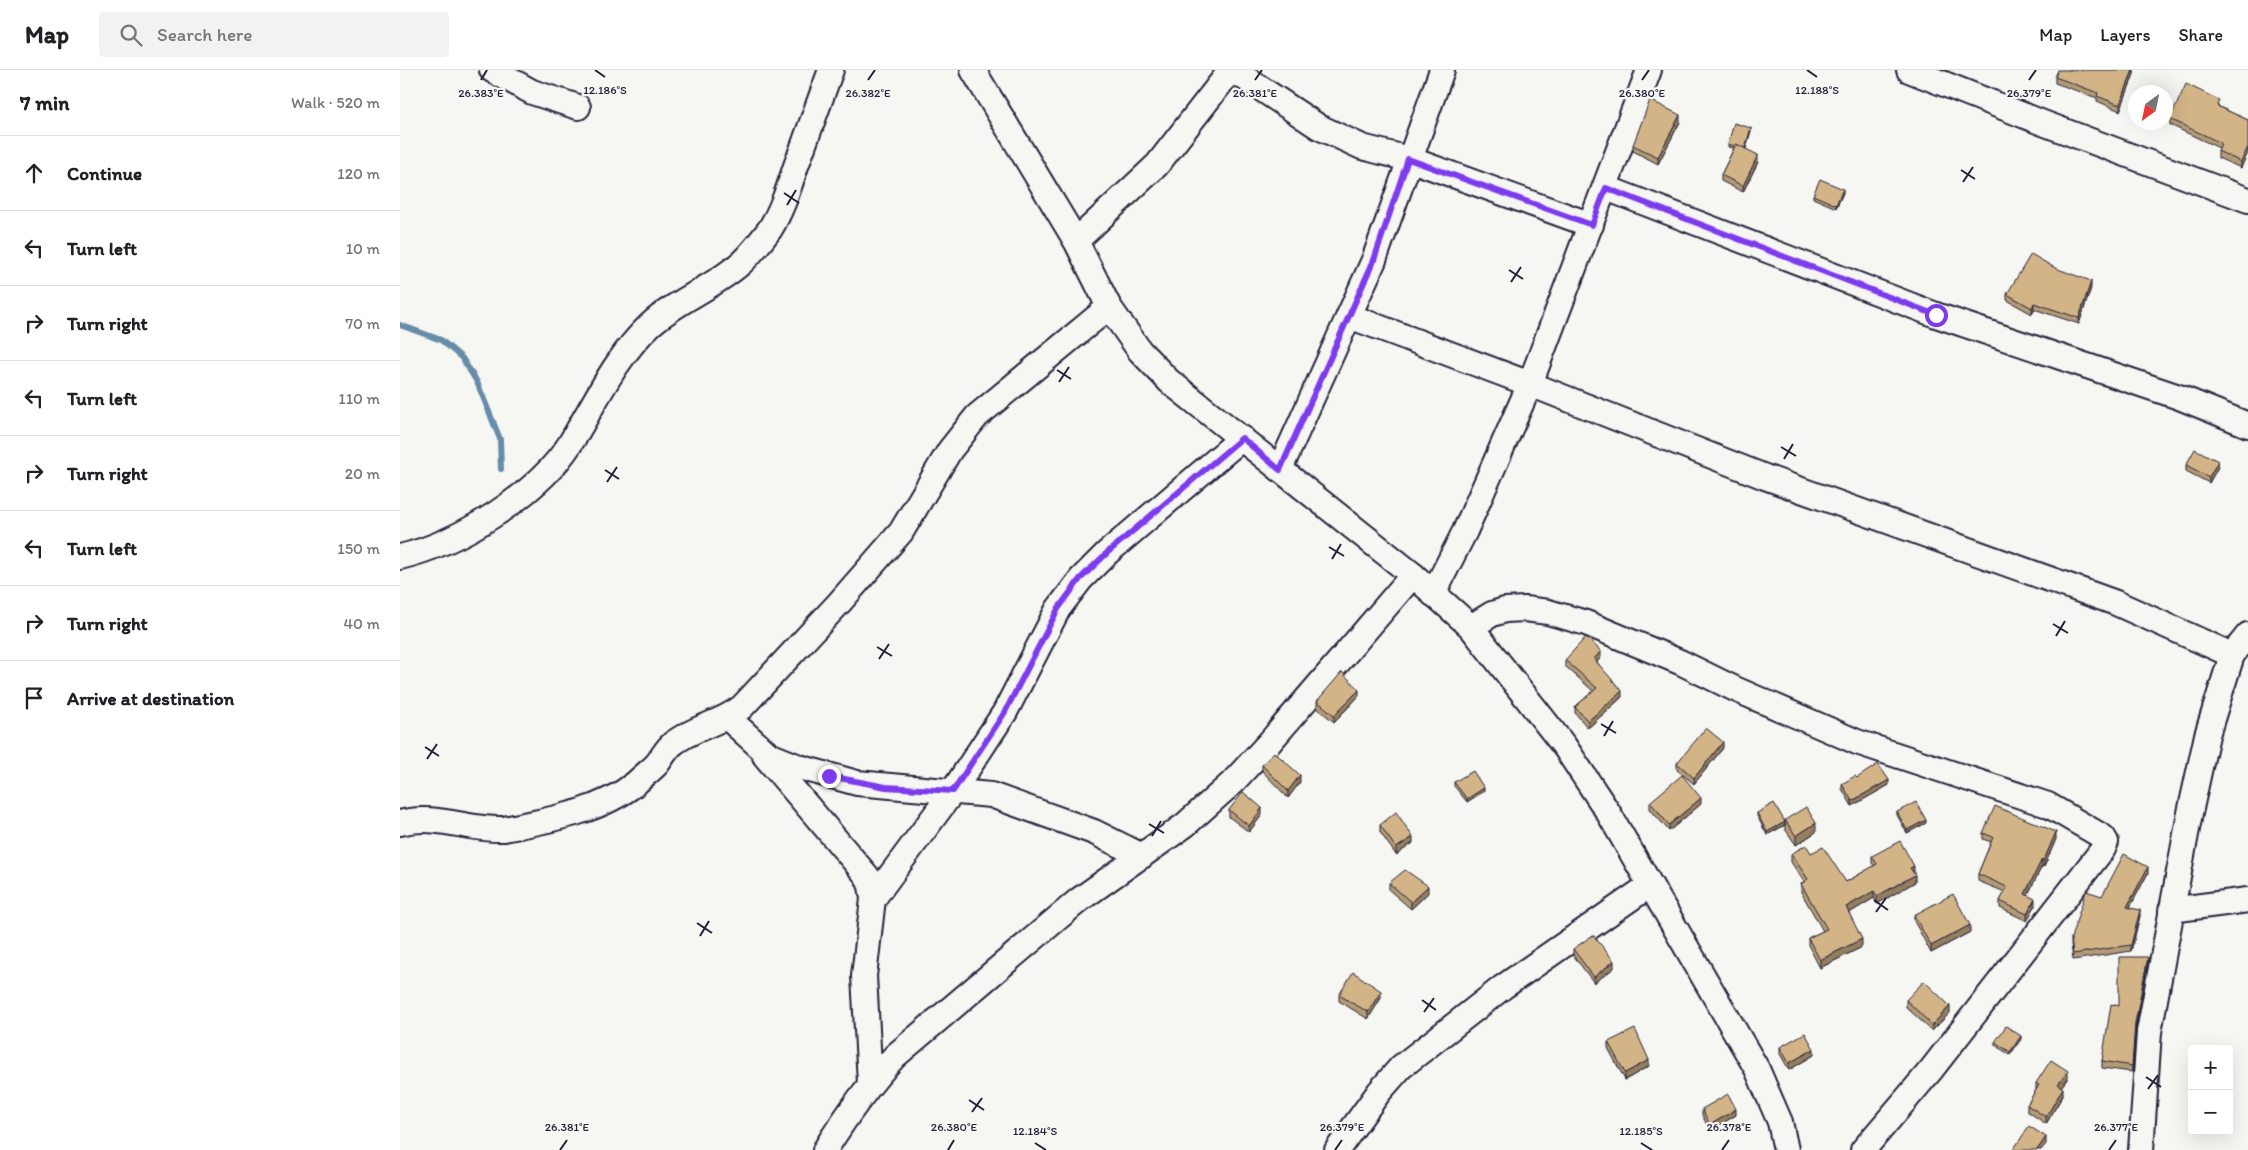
<!DOCTYPE html>
<meta charset="utf-8">
<style>
:root{--surface:#fff;--page:#f2f2f2;--text:#202124;--muted:#757577;--line:#e0e0e0}
body{margin:0;font-family:Itim,sans-serif;background:var(--page);color:var(--text)}
.controls{position:absolute;right:15px;bottom:15px;display:grid;overflow:hidden;border-radius:5px;box-shadow:0 5px 20px #0002}
.controls button{width:45px;height:45px;display:grid;place-items:center;padding:0;border:0;border-bottom:1px solid var(--line);background:var(--surface);color:var(--text);font:25px sans-serif}
.compass{position:absolute;left:1728px;top:15px;width:45px;height:45px;border-radius:50%;background:var(--surface);box-shadow:0 5px 20px #0002;rotate:213deg}
.stop{position:absolute;width:15px;height:15px;margin:-11px;border:4px solid #7c3aed;border-radius:50%;background:#fff}
.stop.end{background:#7c3aed;border-color:#fff;box-shadow:0 1px 5px #0008}
.list{margin:0;padding:0;list-style:none}
h2{display:flex;justify-content:space-between;align-items:center;height:65px;margin:0;padding:0 20px;font-size:21px}
h2 small{font-size:16px;font-weight:400;color:var(--muted)}
.list li{display:grid;grid-template-columns:32px 1fr auto;gap:15px;align-items:center;box-sizing:border-box;height:75px;padding:0 20px;border-top:1px solid var(--line)}
.list b{display:block;font-size:19px;white-space:nowrap}
.list em{font-size:16px;font-style:normal;color:var(--muted)}
.icon{flex:none;width:28px;height:28px;fill:none;stroke:currentColor;stroke-width:2;stroke-linecap:round;stroke-linejoin:round}
.map{position:relative;flex:none;width:1848px;height:1080px;overflow:hidden}
header{display:flex;align-items:center;gap:30px;box-sizing:border-box;height:70px;padding:0 25px;background:var(--surface);border-bottom:1px solid var(--line)}
header strong{font-size:24px}
nav{display:flex;gap:28px;margin-inline-start:auto;font-size:18px}
.search{width:350px;height:45px;background:var(--page);display:flex;align-items:center;gap:12px;box-sizing:border-box;padding:0 18px;border-radius:5px;color:var(--muted);font-size:19px}
main{display:flex}
aside{flex:1;background:var(--surface)}
.map>svg:first-child{display:block}
</style>
<header>
<strong>Map</strong>
<div class="search"><svg class="icon" aria-label="search" viewBox="0 0 24 24"><circle cx="10" cy="10" r="6"/><path d="M15 15l6 6"/></svg>Search here</div>
<nav><a>Map</a><a>Layers</a><a>Share</a></nav>
</header>
<main>
<aside>
<h2>7 min<small>Walk · 520 m</small></h2>
<ul class="list">
<li><svg class="icon" aria-label="ahead" viewBox="0 0 24 24"><path d="M12 20V5M6 11l6-6 6 6"/></svg><div><b>Continue</b></div><em>120 m</em></li>
<li><svg class="icon" aria-label="left" viewBox="0 0 24 24"><path d="M17 20v-9H6M10 6l-5 5 5 5"/></svg><div><b>Turn left</b></div><em>10 m</em></li>
<li><svg class="icon" aria-label="right" viewBox="0 0 24 24"><path d="M7 20v-9h11M14 6l5 5-5 5"/></svg><div><b>Turn right</b></div><em>70 m</em></li>
<li><svg class="icon" aria-label="left" viewBox="0 0 24 24"><path d="M17 20v-9H6M10 6l-5 5 5 5"/></svg><div><b>Turn left</b></div><em>110 m</em></li>
<li><svg class="icon" aria-label="right" viewBox="0 0 24 24"><path d="M7 20v-9h11M14 6l5 5-5 5"/></svg><div><b>Turn right</b></div><em>20 m</em></li>
<li><svg class="icon" aria-label="left" viewBox="0 0 24 24"><path d="M17 20v-9H6M10 6l-5 5 5 5"/></svg><div><b>Turn left</b></div><em>150 m</em></li>
<li><svg class="icon" aria-label="right" viewBox="0 0 24 24"><path d="M7 20v-9h11M14 6l5 5-5 5"/></svg><div><b>Turn right</b></div><em>40 m</em></li>
<li><svg class="icon" aria-label="arrive" viewBox="0 0 24 24"><path d="M6 21V4h12l-3 4 3 4H6"/></svg><div><b>Arrive at destination</b></div></li>
</ul>
</aside>
<div class="map">
<svg width="1848" height="1080" viewBox="0 0 1848 1080">
<rect width="100%" height="100%" fill="#f6f6f2"/>
<filter id="ink" filterUnits="userSpaceOnUse"><feTurbulence type="fractalNoise" baseFrequency=".02" numOctaves="2"/><feDisplacementMap in="SourceGraphic" scale="10" xChannelSelector="R" yChannelSelector="G"/><feConvolveMatrix kernelMatrix="1 2 1 2 8 2 1 2 1" color-interpolation-filters="sRGB"/></filter>
<g filter="url(#ink)">
<g fill="none" stroke-linecap="round" stroke-linejoin="round">
<!-- stream -->
<path stroke="#668caa" stroke-width="6" d="M 0,255 L 41,270 L 62,288 L 77,312 L 100,369 L 101,399"/>
<defs>
<g id="street">
<path d="M 92,0 L 132,22 L 178,37"/>
<path d="M 573,0 L 676,171 L 709,237 L 740,281 L 769,311 L 1013,505 L 1071,557 L 1165,677 L 1208,742 L 1357,999 L 1380,1052 L 1386,1080"/>
<path d="M 833,0 L 919,57 L 962,77 L 1009,89 L 1191,155"/>
<path d="M 1509,0 L 1643,53 L 1848,130"/>
<path d="M 1206,118 L 1536,245 L 1779,327 L 1848,355"/>
<path d="M 676,171 L 757,95 L 831,0"/>
<path d="M 949,246 L 1130,314 L 1365,407 L 1716,533 L 1832,585"/>
<path d="M 880,399 L 974,190 L 1042,0"/>
<path d="M 0,487 C 59,473 137,425 170,374 C 195,333 215,288 250,255 C 277,230 313,218 341,193 C 352,183 361,171 370,159 C 382,140 389,117 396,96 C 408,64 419,32 431,0"/>
<path d="M 1033,524 L 1065,461 L 1130,314 L 1249,0"/>
<path d="M 1071,557 L 1092,544 L 1105,540 L 1125,539 L 1148,542 L 1186,553 L 1280,592 L 1335,619 L 1457,672 L 1648,735 L 1703,767 L 1706,772 L 1703,779 L 1531,1000 L 1463,1080"/>
<path d="M 328,648 L 369,685 L 399,697 L 457,713 L 591,725 L 694,762 L 742,786"/>
<path d="M 365,686 L 467,806 L 471,816 L 473,829 L 464,906 L 470,1013"/>
<path d="M 0,753 C 34,743 70,761 104,759 C 149,750 200,742 236,713 C 242,707 250,701 256,695 C 263,687 266,678 275,672 C 297,656 320,654 342,637 L 439,533 L 501,462 L 550,380 L 577,346 L 709,237"/>
<path d="M 473,829 L 553,721 L 605,642 L 658,539 L 681,509 L 707,483 L 842,368"/>
<path d="M 1771,840 L 1848,830"/>
<path d="M 425,1080 C 446,1046 468,1015 495,986 L 679,830 L 785,755 L 832,713 L 869,673 L 1013,505"/>
<path d="M 937,1080 L 979,1022 L 1001,997 L 1103,917 L 1250,815"/>
<path d="M 1741,1080 L 1749,962 L 1790,743 L 1807,665 L 1832,585 L 1848,565"/>
</g>
</defs>
<!-- street casing -->
<use href="#street" stroke="#22223b" stroke-width="28"/>
<!-- street -->
<use href="#street" stroke="#f6f6f2" stroke-width="24"/>
</g>
<!-- wall -->
<g fill="#b59b74" stroke="#22223b">
<path d="M 1734,0 L 1734,4 L 1720,41 L 1697,31 L 1697,28 L 1655,13 L 1655,7 Z"/>
<path d="M 1819,36 L 1819,37 L 1848,50 L 1841,98 L 1818,88 L 1818,81 L 1819,78 L 1770,55 L 1770,49 Z"/>
<path d="M 1280,52 L 1258,94 L 1233,81 L 1233,75 Z"/>
<path d="M 1351,61 L 1345,79 L 1358,92 L 1343,122 L 1321,111 L 1321,105 L 1334,78 L 1328,77 L 1328,74 Z"/>
<path d="M 1443,123 L 1436,138 L 1413,128 L 1413,125 Z"/>
<path d="M 1655,198 L 1691,218 L 1679,254 L 1634,239 L 1632,244 L 1607,230 L 1607,224 Z"/>
<path d="M 1786,395 L 1818,397 L 1809,413 L 1786,401 Z"/>
<path d="M 1201,587 L 1197,592 L 1222,627 L 1188,658 L 1175,643 L 1175,637 L 1193,621 L 1165,596 L 1165,590 Z"/>
<path d="M 959,626 L 934,652 L 917,638 L 917,631 Z"/>
<path d="M 1323,678 L 1294,714 L 1277,700 L 1277,693 Z"/>
<path d="M 862,695 L 900,712 L 888,728 L 862,701 Z"/>
<path d="M 1457,708 L 1489,715 L 1452,736 L 1442,719 L 1442,714 Z"/>
<path d="M 1054,712 L 1084,721 L 1067,732 L 1054,716 Z"/>
<path d="M 1250,732 L 1301,734 L 1269,761 L 1250,739 Z"/>
<path d="M 829,740 L 862,745 L 849,762 L 829,747 Z"/>
<path d="M 1497,742 L 1526,753 L 1507,763 L 1497,745 Z"/>
<path d="M 1357,743 L 1385,755 L 1367,765 L 1357,746 Z"/>
<path d="M 1385,750 L 1416,762 L 1396,775 L 1385,759 Z"/>
<path d="M 980,755 L 1013,773 L 996,785 L 980,762 Z"/>
<path d="M 1583,763 L 1656,769 L 1644,797 L 1642,796 L 1627,825 L 1635,836 L 1627,851 L 1600,838 L 1600,831 L 1605,822 L 1578,811 L 1578,804 L 1591,772 L 1583,769 Z"/>
<path d="M 1411,783 L 1446,812 L 1474,796 L 1472,793 L 1472,786 L 1514,803 L 1515,812 L 1477,834 L 1474,828 L 1449,843 L 1462,877 L 1420,898 L 1408,875 L 1408,868 L 1423,861 L 1401,822 L 1401,814 L 1404,812 L 1391,792 L 1391,784 Z"/>
<path d="M 1748,803 L 1730,837 L 1740,846 L 1731,881 L 1673,890 L 1671,874 L 1671,868 Z"/>
<path d="M 989,813 L 1028,823 L 1011,839 L 989,820 Z"/>
<path d="M 1514,845 L 1570,862 L 1531,883 L 1514,851 Z"/>
<path d="M 1173,879 L 1214,898 L 1194,913 L 1173,885 Z"/>
<path d="M 1748,894 L 1735,960 L 1732,1002 L 1702,998 L 1702,991 L 1719,936 Z"/>
<path d="M 939,925 L 981,928 L 968,949 L 939,931 Z"/>
<path d="M 1506,930 L 1550,943 L 1532,961 L 1506,937 Z"/>
<path d="M 1621,969 L 1610,985 L 1595,975 L 1595,972 Z"/>
<path d="M 1208,972 L 1249,996 L 1225,1010 L 1208,978 Z"/>
<path d="M 1380,977 L 1414,985 L 1389,1000 L 1380,984 Z"/>
<path d="M 1668,1008 L 1661,1017 L 1663,1025 L 1646,1054 L 1627,1041 L 1627,1035 L 1636,1020 L 1636,1013 Z"/>
<path d="M 1302,1039 L 1336,1045 L 1310,1061 L 1302,1045 Z"/>
</g>
<!-- shaded-wall -->
<g fill="#947e5e" stroke="#22223b">
<path d="M 1733,0 L 1734,0 L 1734,4 L 1720,41 L 1720,35 Z"/>
<path d="M 1280,45 L 1280,52 L 1258,94 L 1258,87 Z"/>
<path d="M 1351,58 L 1351,61 L 1345,82 L 1345,78 Z"/>
<path d="M 1848,77 L 1848,83 L 1841,98 L 1841,92 Z"/>
<path d="M 1358,85 L 1358,92 L 1343,122 L 1343,116 Z"/>
<path d="M 1443,119 L 1443,123 L 1436,138 L 1436,135 Z"/>
<path d="M 1691,211 L 1691,218 L 1679,254 L 1679,248 Z"/>
<path d="M 1634,233 L 1634,239 L 1632,244 L 1632,238 Z"/>
<path d="M 1818,391 L 1818,397 L 1809,413 L 1809,407 Z"/>
<path d="M 1201,581 L 1201,587 L 1194,596 L 1194,589 Z"/>
<path d="M 959,620 L 959,626 L 934,652 L 934,645 Z"/>
<path d="M 1222,621 L 1222,627 L 1188,658 L 1188,651 Z"/>
<path d="M 1323,672 L 1323,678 L 1294,714 L 1294,708 Z"/>
<path d="M 900,705 L 900,712 L 888,728 L 888,721 Z"/>
<path d="M 1489,710 L 1489,715 L 1452,736 L 1452,731 Z"/>
<path d="M 1084,718 L 1084,721 L 1067,732 L 1067,729 Z"/>
<path d="M 1301,728 L 1301,734 L 1269,761 L 1269,755 Z"/>
<path d="M 862,738 L 862,745 L 849,762 L 849,756 Z"/>
<path d="M 1526,750 L 1526,753 L 1507,763 L 1507,760 Z"/>
<path d="M 1385,752 L 1385,755 L 1367,765 L 1367,762 Z"/>
<path d="M 1416,753 L 1416,762 L 1396,775 L 1396,766 Z"/>
<path d="M 1656,762 L 1656,769 L 1644,797 L 1644,790 Z"/>
<path d="M 1013,767 L 1013,773 L 996,785 L 996,778 Z"/>
<path d="M 1642,789 L 1642,796 L 1625,831 L 1625,824 Z"/>
<path d="M 1514,796 L 1514,803 L 1510,798 Z"/>
<path d="M 1748,797 L 1748,803 L 1727,843 L 1727,837 Z"/>
<path d="M 1515,805 L 1515,812 L 1477,834 L 1477,826 Z"/>
<path d="M 1028,816 L 1028,823 L 1011,839 L 1011,832 Z"/>
<path d="M 1474,821 L 1474,828 L 1446,845 L 1446,837 Z"/>
<path d="M 1635,829 L 1635,836 L 1627,851 L 1627,844 Z"/>
<path d="M 1740,840 L 1740,846 L 1731,881 L 1731,875 Z"/>
<path d="M 1570,855 L 1570,862 L 1531,883 L 1531,876 Z"/>
<path d="M 1462,869 L 1462,877 L 1420,898 L 1420,890 Z"/>
<path d="M 1748,887 L 1748,894 L 1735,960 L 1732,1002 L 1735,953 Z"/>
<path d="M 1214,891 L 1214,898 L 1194,913 L 1194,907 Z"/>
<path d="M 981,921 L 981,928 L 968,949 L 968,942 Z"/>
<path d="M 1550,936 L 1550,943 L 1532,961 L 1532,955 Z"/>
<path d="M 1621,966 L 1621,969 L 1610,985 L 1610,982 Z"/>
<path d="M 1414,979 L 1414,985 L 1389,1000 L 1389,993 Z"/>
<path d="M 1249,990 L 1249,996 L 1225,1010 L 1225,1003 Z"/>
<path d="M 1668,1001 L 1668,1008 L 1658,1021 L 1658,1014 Z"/>
<path d="M 1663,1018 L 1663,1025 L 1646,1054 L 1646,1047 Z"/>
<path d="M 1336,1039 L 1336,1045 L 1310,1061 L 1310,1055 Z"/>
<path d="M 1646,1067 L 1646,1074 L 1641,1080 L 1637,1080 Z"/>
</g>
<!-- building -->
<g fill="#d3b487" stroke="#22223b">
<path d="M 1658,0 L 1733,0 L 1720,35 L 1697,26 L 1698,23 L 1655,7 Z"/>
<path d="M 1786,14 L 1819,30 L 1817,36 L 1848,50 L 1848,77 L 1841,92 L 1818,81 L 1821,73 L 1770,49 Z"/>
<path d="M 1250,30 L 1280,45 L 1258,87 L 1233,75 Z"/>
<path d="M 1334,53 L 1351,58 L 1345,78 L 1336,74 L 1335,76 L 1328,74 Z"/>
<path d="M 1336,74 L 1358,85 L 1343,116 L 1321,105 Z"/>
<path d="M 1420,109 L 1443,119 L 1436,135 L 1413,125 Z"/>
<path d="M 1631,184 L 1655,198 L 1691,211 L 1679,248 L 1634,233 L 1632,238 L 1607,224 Z"/>
<path d="M 1795,379 L 1818,391 L 1809,407 L 1786,395 Z"/>
<path d="M 1186,567 L 1201,581 L 1194,589 L 1222,621 L 1188,651 L 1175,637 L 1197,618 L 1165,590 Z"/>
<path d="M 942,602 L 959,620 L 934,645 L 917,631 Z"/>
<path d="M 1306,658 L 1323,672 L 1294,708 L 1277,693 Z"/>
<path d="M 874,682 L 900,705 L 888,721 L 862,695 Z"/>
<path d="M 1478,694 L 1489,710 L 1452,731 L 1442,714 L 1455,706 L 1457,708 Z"/>
<path d="M 1073,701 L 1084,718 L 1067,729 L 1054,712 Z"/>
<path d="M 1282,705 L 1301,728 L 1269,755 L 1250,732 Z"/>
<path d="M 843,722 L 862,738 L 849,756 L 829,740 Z"/>
<path d="M 1516,732 L 1526,750 L 1507,760 L 1497,742 Z"/>
<path d="M 1374,733 L 1385,752 L 1367,762 L 1357,743 Z"/>
<path d="M 1595,736 L 1656,762 L 1644,790 L 1642,789 L 1625,824 L 1635,829 L 1627,844 L 1600,831 L 1607,817 L 1578,804 L 1593,767 L 1583,763 Z"/>
<path d="M 1406,737 L 1416,753 L 1396,766 L 1385,750 Z"/>
<path d="M 996,742 L 1013,767 L 996,778 L 980,755 Z"/>
<path d="M 1500,771 L 1514,796 L 1510,798 L 1515,805 L 1477,826 L 1474,821 L 1446,837 L 1462,869 L 1420,890 L 1408,868 L 1427,859 L 1401,814 L 1408,809 L 1391,784 L 1406,775 L 1411,783 L 1423,777 L 1446,812 L 1477,794 L 1472,786 Z"/>
<path d="M 1724,784 L 1748,797 L 1727,837 L 1740,840 L 1731,875 L 1673,884 L 1671,868 L 1686,821 L 1702,826 Z"/>
<path d="M 1005,800 L 1028,816 L 1011,832 L 989,813 Z"/>
<path d="M 1553,824 L 1570,855 L 1531,876 L 1514,845 Z"/>
<path d="M 1193,865 L 1214,891 L 1194,907 L 1173,879 Z"/>
<path d="M 1719,887 L 1748,887 L 1735,953 L 1732,996 L 1702,991 L 1711,934 L 1719,936 Z"/>
<path d="M 953,902 L 981,921 L 968,942 L 939,925 Z"/>
<path d="M 1524,911 L 1550,936 L 1532,955 L 1506,930 Z"/>
<path d="M 1606,956 L 1621,966 L 1610,982 L 1595,972 Z"/>
<path d="M 1235,959 L 1249,990 L 1225,1003 L 1208,972 Z"/>
<path d="M 1405,963 L 1414,979 L 1389,993 L 1380,977 Z"/>
<path d="M 1651,990 L 1668,1001 L 1658,1014 L 1663,1018 L 1646,1047 L 1627,1035 L 1639,1015 L 1636,1013 Z"/>
<path d="M 1328,1024 L 1336,1039 L 1310,1055 L 1302,1039 Z"/>
<path d="M 1629,1056 L 1646,1067 L 1637,1080 L 1613,1080 Z"/>
</g>
</g>
<g fill="none" stroke-linecap="round" stroke-linejoin="round" filter="url(#ink)">
<!-- route -->
<path stroke="#7c3aed" stroke-width="6" d="M 429,706 L 486,717 L 553,721 L 605,642 L 658,539 L 680,509 L 707,483 L 842,368 L 880,400 L 974,190 L 1008,89 L 1192,155 L 1206,118 L 1536,245"/>
</g>
<!-- ticks -->
<path fill="none" stroke="#22223b" stroke-width="2" d="M 195,0 L 205,7M 1407,0 L 1417,7M 81,10 L 87,0M 468,10 L 475,0M 855,10 L 862,0M 1242,10 L 1249,0M 1629,10 L 1636,0M 1561,100 L 1575,109M 1563,112 L 1573,97M 384,123 L 399,133M 387,135 L 396,120M 1109,200 L 1123,209M 1111,212 L 1121,197M 657,300 L 671,309M 659,312 L 669,297M 1381,377 L 1396,386M 1384,389 L 1393,374M 205,400 L 219,409M 207,412 L 217,397M 929,477 L 944,486M 932,489 L 941,474M 1653,554 L 1668,563M 1656,566 L 1665,551M 477,577 L 492,586M 479,589 L 489,574M 1201,654 L 1216,663M 1204,666 L 1213,651M 25,677 L 39,686M 27,689 L 37,674M 749,754 L 764,763M 752,766 L 761,751M 1474,830 L 1488,840M 1476,842 L 1486,828M 297,853 L 312,863M 300,866 L 309,851M 1022,930 L 1036,940M 1024,942 L 1034,928M 1746,1007 L 1761,1017M 1748,1019 L 1758,1005M 569,1030 L 584,1040M 572,1042 L 582,1028M 635,1073 L 646,1080M 1241,1073 L 1252,1080M 160,1080 L 167,1070M 548,1080 L 554,1070M 935,1080 L 942,1070M 1322,1080 L 1329,1070M 1709,1080 L 1716,1070"/>
<g font-size="12" text-anchor="middle" fill="#22223b" stroke="#f6f6f2" stroke-width="4.5" stroke-linejoin="round" paint-order="stroke">
<text x="205" y="24">12.186°S</text>
<text x="1417" y="24">12.188°S</text>
<text x="81" y="27">26.383°E</text>
<text x="468" y="27">26.382°E</text>
<text x="855" y="27">26.381°E</text>
<text x="1242" y="27">26.380°E</text>
<text x="1629" y="27">26.379°E</text>
<text x="167" y="1061">26.381°E</text>
<text x="554" y="1061">26.380°E</text>
<text x="942" y="1061">26.379°E</text>
<text x="1329" y="1061">26.378°E</text>
<text x="1716" y="1061">26.377°E</text>
<text x="635" y="1065">12.184°S</text>
<text x="1241" y="1065">12.185°S</text>
</g>
</svg>
<div class="controls">
<button>+</button>
<button>−</button>
</div>
<svg class="compass" viewBox="-18 -18 36 36"><path d="M0-13l5 13h-10z" fill="#e53935"/><path d="M0 13l5-13h-10z" fill="#757577"/></svg>
<div class="stop" style="left:1536px;top:245px"></div>
<div class="stop end" style="left:429px;top:706px"></div>
</div>
</main>
